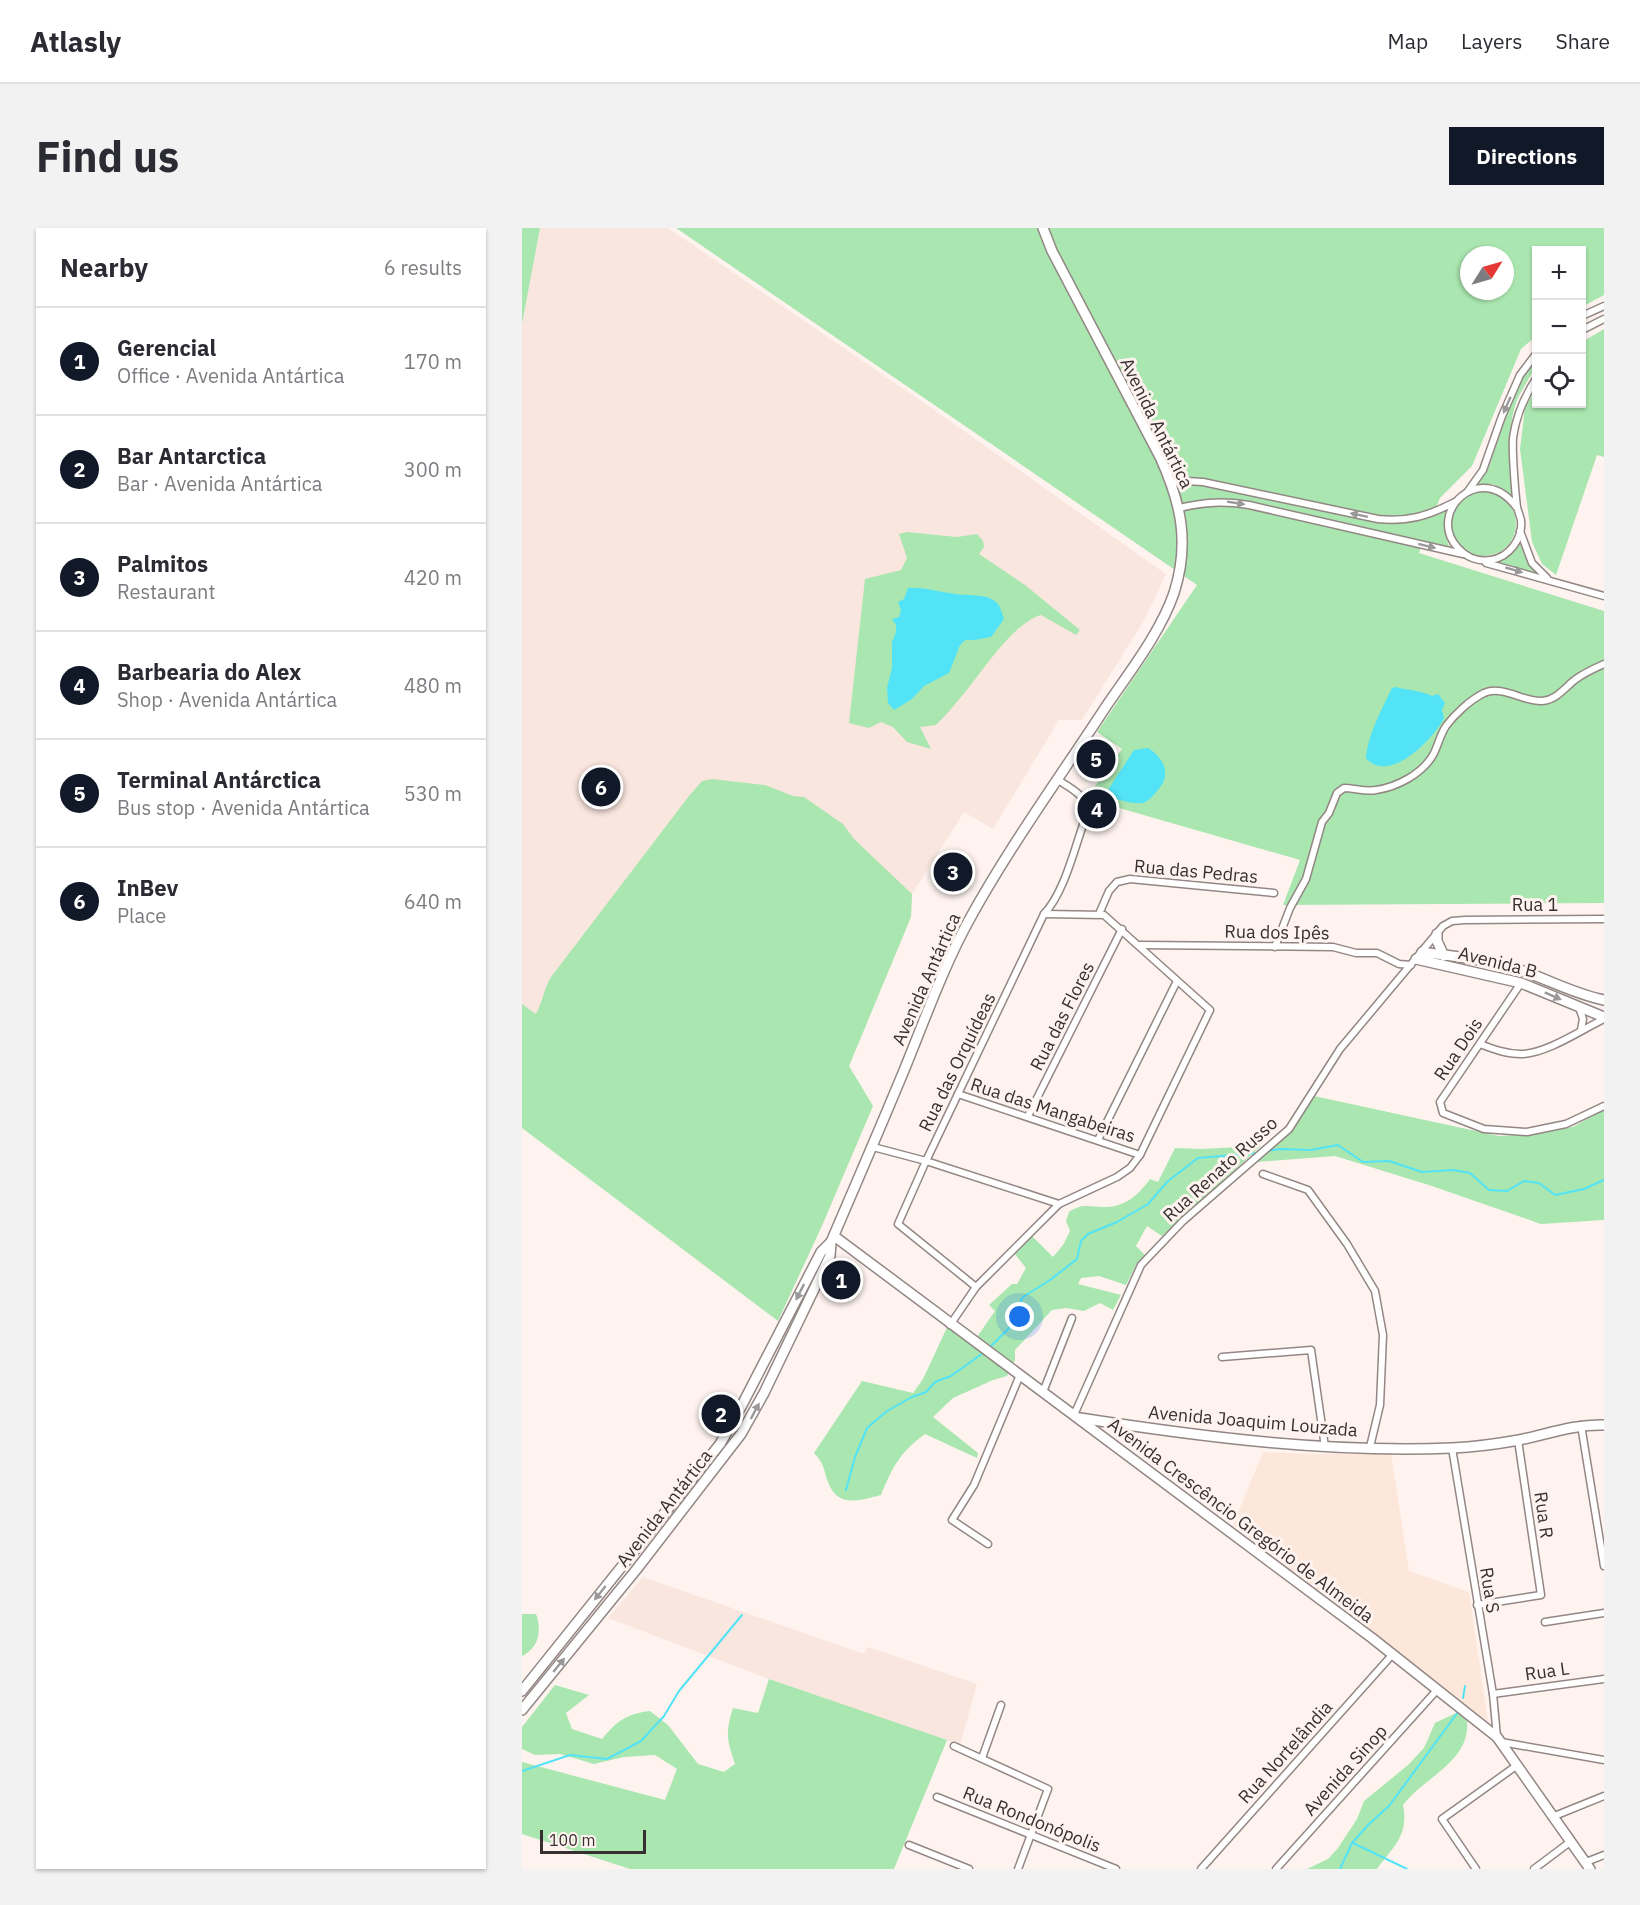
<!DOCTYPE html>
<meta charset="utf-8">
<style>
:root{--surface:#fff;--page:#f2f2f3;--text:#2b2b33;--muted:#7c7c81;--line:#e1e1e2;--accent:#111827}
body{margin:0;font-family:"IBM Plex Sans",sans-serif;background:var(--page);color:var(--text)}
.controls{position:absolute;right:18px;top:18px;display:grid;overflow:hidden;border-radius:0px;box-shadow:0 2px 4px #0004}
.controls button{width:54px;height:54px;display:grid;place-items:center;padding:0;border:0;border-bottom:2px solid var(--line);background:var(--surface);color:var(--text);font:30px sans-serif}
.compass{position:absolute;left:938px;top:18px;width:54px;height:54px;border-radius:50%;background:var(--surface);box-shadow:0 2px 4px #0004;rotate:53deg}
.scale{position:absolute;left:18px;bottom:15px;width:106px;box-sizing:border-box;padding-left:6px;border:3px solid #363130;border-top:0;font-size:16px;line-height:21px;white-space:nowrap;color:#363130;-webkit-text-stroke:4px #fef3ef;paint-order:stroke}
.you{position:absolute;left:498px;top:1089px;width:21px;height:21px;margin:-15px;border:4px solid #fff;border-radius:50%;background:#1a73e8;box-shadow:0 0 0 9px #1a73e833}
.badge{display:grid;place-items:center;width:39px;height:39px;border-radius:50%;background:var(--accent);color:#fff;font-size:20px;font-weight:700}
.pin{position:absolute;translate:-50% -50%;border:3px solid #fff;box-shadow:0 2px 6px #0006}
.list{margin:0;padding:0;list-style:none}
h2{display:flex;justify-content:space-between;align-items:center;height:78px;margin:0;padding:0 24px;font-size:26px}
h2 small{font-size:20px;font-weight:400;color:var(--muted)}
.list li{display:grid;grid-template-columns:39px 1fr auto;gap:18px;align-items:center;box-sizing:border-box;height:108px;padding:0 24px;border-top:2px solid var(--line)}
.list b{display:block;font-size:22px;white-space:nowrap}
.list p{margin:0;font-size:20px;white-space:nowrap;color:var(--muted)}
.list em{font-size:20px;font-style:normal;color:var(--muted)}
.icon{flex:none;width:33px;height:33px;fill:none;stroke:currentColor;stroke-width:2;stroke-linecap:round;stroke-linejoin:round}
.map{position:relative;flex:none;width:1082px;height:1641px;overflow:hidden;border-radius:0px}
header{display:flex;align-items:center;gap:36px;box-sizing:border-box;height:84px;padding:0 30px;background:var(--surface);border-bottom:2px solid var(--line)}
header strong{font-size:28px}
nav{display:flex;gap:33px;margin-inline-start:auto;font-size:21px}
.intro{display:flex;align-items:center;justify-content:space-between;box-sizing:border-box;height:144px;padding:0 36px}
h1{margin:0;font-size:42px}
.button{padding:15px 27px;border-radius:0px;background:var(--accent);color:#fff;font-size:21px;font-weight:700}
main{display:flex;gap:36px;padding:0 36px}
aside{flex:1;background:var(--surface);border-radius:0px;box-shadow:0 2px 4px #0004}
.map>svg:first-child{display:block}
</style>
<header>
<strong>Atlasly</strong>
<nav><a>Map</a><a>Layers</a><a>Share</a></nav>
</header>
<div class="intro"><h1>Find us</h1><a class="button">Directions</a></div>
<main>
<aside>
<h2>Nearby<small>6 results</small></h2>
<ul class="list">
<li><span class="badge">1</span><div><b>Gerencial</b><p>Office · Avenida Antártica</p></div><em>170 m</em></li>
<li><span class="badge">2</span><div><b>Bar Antarctica</b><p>Bar · Avenida Antártica</p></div><em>300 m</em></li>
<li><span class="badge">3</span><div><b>Palmitos</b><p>Restaurant</p></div><em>420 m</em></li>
<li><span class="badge">4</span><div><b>Barbearia do Alex</b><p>Shop · Avenida Antártica</p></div><em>480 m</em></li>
<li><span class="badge">5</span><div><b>Terminal Antárctica</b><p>Bus stop · Avenida Antártica</p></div><em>530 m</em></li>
<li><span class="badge">6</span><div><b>InBev</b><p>Place</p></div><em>640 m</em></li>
</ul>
</aside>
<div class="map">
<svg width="1082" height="1641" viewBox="0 0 1082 1641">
<rect width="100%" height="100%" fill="#fef3ef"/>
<!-- commercial -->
<path fill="#fde7da" d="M 741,1224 L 788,1226 L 869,1225 L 887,1343 L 947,1364 L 966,1493 L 711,1297 Z"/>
<!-- built -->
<g fill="#f9e6de">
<path d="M 18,0 L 146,0 L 408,179 L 644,346 L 623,391 L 560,492 L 537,492 L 471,601 L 442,584 L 390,666 L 389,689 L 327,838 L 351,878 L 299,1000 L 0,776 L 0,96 Z"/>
<path d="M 121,1349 L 342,1426 L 346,1419 L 455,1456 L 438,1517 L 247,1451 L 86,1390 Z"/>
</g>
<!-- green -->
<g fill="#aae6af" fill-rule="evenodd">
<path d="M 0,0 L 18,0 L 0,96 Z"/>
<path d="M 154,0 L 1082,0 L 1082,67 L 1060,79 L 1060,22 L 1014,22 L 1014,108 L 999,121 L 950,238 L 918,270 L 911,287 L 924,283 C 920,297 923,309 929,322 L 901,315 L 897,325 L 1082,383 L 1082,675 L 761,677 L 778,632 L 573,573 L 573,558 L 600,521 L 575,504 L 675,357 ZM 947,27 L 983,27 L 983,63 L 947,63 Z"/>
<path d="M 1082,101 L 1082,229 L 1075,227 L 1034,347 L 1020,336 L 1010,314 L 998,221 L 1003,179 L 1014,161 L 1014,176 L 1060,176 L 1060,114 Z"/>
<path d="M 1014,129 C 1014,145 999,160 994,175 C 984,205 989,237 992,268 L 971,256 L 955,257 L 967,238 L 994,160 Z"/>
<circle cx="962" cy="296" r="32"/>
<path d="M 385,304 L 435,309 L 455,306 L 461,313 L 462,319 L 457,326 L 503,357 L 558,402 L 554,407 L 519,387 C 489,396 459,446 439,469 C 431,479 423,488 414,497 L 398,499 L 409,521 L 385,514 L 371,499 L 359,494 L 347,500 L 327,495 L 343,351 L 379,342 L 385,330 L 377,306 Z"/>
<path d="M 1000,313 L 1006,334 L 1018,348 L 973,335 L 987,328 Z"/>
<path d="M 190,551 L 243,557 L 271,568 L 282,569 L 321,596 L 332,611 L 390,666 L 389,689 L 327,838 L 351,878 L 299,1000 L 256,1093 L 0,900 L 0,776 L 14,786 C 21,773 21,763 29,749 L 167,568 L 180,553 Z"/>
<path d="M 792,868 L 977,908 L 1015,906 L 1051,899 L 1082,882 L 1082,992 L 1019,996 L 910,958 L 813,928 L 735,934 L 767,905 Z"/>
<path d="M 739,918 L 640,1008 L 625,998 L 614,1018 L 623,1027 L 614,1037 L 604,1057 L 577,1048 L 559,1050 L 556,1056 L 599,1067 L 591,1082 L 578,1075 L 562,1083 L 544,1080 L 530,1082 L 493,1122 L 493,1132 L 485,1148 L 471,1152 L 431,1170 L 411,1189 L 456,1225 L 455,1230 L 403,1206 C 378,1224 370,1240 359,1267 C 338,1272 316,1281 306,1254 C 301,1240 303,1237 292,1225 L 340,1153 L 391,1165 L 401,1151 L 429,1091 L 455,1109 L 473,1083 L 467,1077 L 490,1056 L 495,1056 L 504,1040 L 492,1025 L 509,1007 L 531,1029 L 541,1017 L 548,1003 L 544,993 L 547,984 C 562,974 568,980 585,979 C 605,978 617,966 628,951 L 636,954 L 653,920 L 679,921 Z"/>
<path d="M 0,1386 L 14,1386 C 20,1402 17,1420 0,1428 Z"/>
<path d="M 247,1451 L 425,1512 L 372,1641 L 108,1641 L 0,1606 L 0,1534 L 143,1572 L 155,1541 L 133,1527 L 102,1529 L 72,1536 L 38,1526 L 13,1527 L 0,1521 L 0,1499 L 33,1457 L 67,1467 L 44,1485 L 50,1501 L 80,1511 C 95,1493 104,1486 128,1483 L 146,1497 L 176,1536 L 202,1544 L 213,1536 C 205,1512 203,1505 211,1480 L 236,1485 Z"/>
<path d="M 936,1484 L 945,1493 C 949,1533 901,1550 881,1577 C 887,1607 872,1618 855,1641 L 785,1641 L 806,1631 L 816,1620 L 835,1591 L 842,1573 L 886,1537 L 902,1520 L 913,1495 Z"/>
</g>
<!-- water -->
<g fill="#53e3f7">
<path d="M 386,360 C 402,359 417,364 433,366 C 444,368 464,365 474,374 C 478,377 480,385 482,391 L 469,409 L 452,412 L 443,412 L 438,417 L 427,445 L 402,458 L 390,471 L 372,482 L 366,475 L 365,460 L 370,440 L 370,414 L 374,404 L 374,397 L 370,391 L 377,389 L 379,382 L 376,374 L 382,371 Z"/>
<path d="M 873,459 C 884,462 902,463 910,468 L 916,466 L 923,475 L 920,482 L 922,490 C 911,512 866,557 844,530 C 846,506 860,481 870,460 Z"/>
<path d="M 626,520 C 643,531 650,547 635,563 C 631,568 626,574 620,575 C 612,577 591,570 582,568 L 612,522 Z"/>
</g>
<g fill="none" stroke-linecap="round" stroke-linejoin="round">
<!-- stream -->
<g stroke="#53e3f7" stroke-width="2">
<path d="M 745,923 L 758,921 L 789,922 L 816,917 L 841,934 L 867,933 L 900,944 L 931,942 L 948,945 L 967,962 L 985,963 L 1002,953 L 1017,955 L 1033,967 L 1062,961 L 1082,952"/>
<path d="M 468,1119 L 495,1092 L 494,1082 L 501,1069 L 528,1052 L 555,1031 L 559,1013 L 566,1006 L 595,994 L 626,976 L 646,953 L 676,930 L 737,925"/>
<path d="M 324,1262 L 333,1229 L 345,1200 L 365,1183 L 390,1169 L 404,1164 L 413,1154 L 429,1148 L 461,1125"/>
<path d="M 941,1470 L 943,1458"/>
<path d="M 0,1543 L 48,1527 L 85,1531 L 119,1513 L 142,1488 L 157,1463 L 220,1387"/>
<path d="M 831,1615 L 885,1641"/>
<path d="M 818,1641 L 830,1615 L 847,1596 L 867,1578 L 936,1484"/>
</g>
<defs>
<g id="street">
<path d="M 1060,88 L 1082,78"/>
<path d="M 1060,102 L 1082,91"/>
<path d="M 649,255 L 664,253 L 681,254 L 856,291 C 886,294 906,288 933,274"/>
<path d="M 946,263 L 961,242 L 980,188 L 998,147 L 1014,126"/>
<path d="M 657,280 C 683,274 701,273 727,277 L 941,326"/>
<path d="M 995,280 C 959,230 903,285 936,320 C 944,329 956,334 969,332 C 987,329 1001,311 999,292 C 998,288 996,283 995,279 C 993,263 990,224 991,210 C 994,188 1002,169 1014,151"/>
<path d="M 998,303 L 1010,335 L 1025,350"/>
<path d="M 964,335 L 1082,368"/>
<path d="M 577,686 L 587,663 L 595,654 L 608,651 L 752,665"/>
<path d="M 618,717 L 811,719 L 834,725 L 855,725 L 877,736 L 889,737"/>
<path d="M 753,719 L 768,680 L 784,651 L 800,594 L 807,585 L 815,565 L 822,560 C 832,560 843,564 854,562 C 875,559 900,546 911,527 C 916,518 918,507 924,498 C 933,486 948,472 962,465 C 981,457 1001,474 1020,473 C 1035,472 1043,459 1054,451 C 1062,445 1073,440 1082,436"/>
<path d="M 999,755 L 918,874 L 921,885 L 962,901 L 1005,904 L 1044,896 L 1082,878"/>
<path d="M 1057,779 L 1061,791 L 1059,802"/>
<path d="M 958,816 C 971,821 984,826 999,826 C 1024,826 1059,802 1082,791"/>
<path d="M 436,866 L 618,927"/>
<path d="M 506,888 L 600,701"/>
<path d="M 576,912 L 655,753"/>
<path d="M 351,919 L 404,933 L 537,976"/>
<path d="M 741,946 L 786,962 L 825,1016 L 853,1063 L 861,1107 L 858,1177 L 848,1219"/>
<path d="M 454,1059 L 376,996 L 404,933 L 522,686 C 544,663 554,613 566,583 C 562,566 550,561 536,552"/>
<path d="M 428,1097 L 454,1059 L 537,976 L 595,949 L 608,940 L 618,927 L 688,782 L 582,687 L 522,686"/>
<path d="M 700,1129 L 789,1122 L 803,1219"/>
<path d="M 521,1164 L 550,1090"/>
<path d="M 552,1187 L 619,1037 L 661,993 L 767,901 L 818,821 L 921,698 L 930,693 L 943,692 L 1082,691"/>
<path d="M 1059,1197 L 1082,1338"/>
<path d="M 930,1220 L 971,1466 L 975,1509"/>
<path d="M 466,1316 L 430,1292 L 452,1257 L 498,1147"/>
<path d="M 955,1377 L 1019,1367 L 996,1212"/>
<path d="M 1023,1394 L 1082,1385"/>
<path d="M 971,1466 L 1082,1451"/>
<path d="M 979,1514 L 1082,1532"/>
<path d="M 432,1518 L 526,1561 L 496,1641"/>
<path d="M 460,1530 L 479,1477"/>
<path d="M 415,1569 L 594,1641"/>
<path d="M 1030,1589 L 1082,1568"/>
<path d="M 387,1617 L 447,1641"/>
<path d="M 1064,1634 L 1082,1627"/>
<path d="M 679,1641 L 870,1427"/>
<path d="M 754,1641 L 915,1462"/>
<path d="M 954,1641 L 920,1591 L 994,1538"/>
<path d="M 1012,1641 L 1048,1614"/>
</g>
<g id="secondary">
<path d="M 915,706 L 915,713 L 922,728"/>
<path d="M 900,724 C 927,728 956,730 982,737 C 1017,746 1047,765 1082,772"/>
<path d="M 894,731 L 999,755 L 1082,789"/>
<path d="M 312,1008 L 850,1410 L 975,1509 L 1068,1641"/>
<path d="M 558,1190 C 681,1209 805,1225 930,1220 C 952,1219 975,1216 997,1212 C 1026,1206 1053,1196 1082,1197"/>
<path d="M 0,1463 L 198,1216 L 220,1177 L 299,1024 L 309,1014"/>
<path d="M 0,1482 L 114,1342 L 219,1206 L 242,1165 L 308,1028 L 309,1014 C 334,956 359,898 383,840 C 403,791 421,740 446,694 C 487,619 538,549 585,477 C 609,442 638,405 652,365 C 668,315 659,275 638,229 L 530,23 L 521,0"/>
</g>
</defs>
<!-- street casing -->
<use href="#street" stroke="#928784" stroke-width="9"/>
<!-- secondary casing -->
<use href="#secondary" stroke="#928784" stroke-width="12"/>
<!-- street -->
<use href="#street" stroke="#fff" stroke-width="6"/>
<!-- secondary -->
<use href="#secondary" stroke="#fff" stroke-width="9"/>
</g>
<!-- one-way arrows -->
<defs><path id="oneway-solid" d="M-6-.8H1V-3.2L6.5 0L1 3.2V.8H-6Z" transform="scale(1.5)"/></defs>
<g fill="#9a9898">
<use href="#oneway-solid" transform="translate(985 177) rotate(114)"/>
<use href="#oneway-solid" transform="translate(714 275) rotate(9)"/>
<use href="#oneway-solid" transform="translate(837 287) rotate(-168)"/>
<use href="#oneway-solid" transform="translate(905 318) rotate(14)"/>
<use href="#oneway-solid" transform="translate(992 342) rotate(16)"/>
<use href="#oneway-solid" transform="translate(1031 768) rotate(24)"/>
<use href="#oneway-solid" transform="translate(278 1064) rotate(117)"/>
<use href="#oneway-solid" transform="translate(233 1183) rotate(-62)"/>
<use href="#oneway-solid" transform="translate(78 1365) rotate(129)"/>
<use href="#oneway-solid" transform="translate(37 1437) rotate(-51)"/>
</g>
<g text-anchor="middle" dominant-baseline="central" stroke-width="6" stroke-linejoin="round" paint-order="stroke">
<!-- street labels -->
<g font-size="18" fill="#363130" stroke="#fef3ef">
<text transform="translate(635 195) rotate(64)">Avenida Antártica</text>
<text transform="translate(674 643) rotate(5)">Rua das Pedras</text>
<text x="1013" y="676">Rua 1</text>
<text transform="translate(755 704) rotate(1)">Rua dos Ipês</text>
<text transform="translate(976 734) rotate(14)">Avenida B</text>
<text transform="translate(404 751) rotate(-66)">Avenida Antártica</text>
<text transform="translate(540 788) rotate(-63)">Rua das Flores</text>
<text transform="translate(936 821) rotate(-56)">Rua Dois</text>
<text transform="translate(435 834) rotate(-64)">Rua das Orquídeas</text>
<text transform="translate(531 882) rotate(18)">Rua das Mangabeiras</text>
<text transform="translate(698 941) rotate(-42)">Rua Renato Russo</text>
<text transform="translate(731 1193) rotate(5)">Avenida Joaquim Louzada</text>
<text transform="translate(142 1280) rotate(-52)">Avenida Antártica</text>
<text transform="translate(1022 1287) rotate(82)">Rua R</text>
<text transform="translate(719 1292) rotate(37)">Avenida Crescêncio Gregório de Almeida</text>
<text transform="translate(968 1362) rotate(81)">Rua S</text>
<text transform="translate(1025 1443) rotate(-8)">Rua L</text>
<text transform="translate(763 1524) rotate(-48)">Rua Nortelândia</text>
<text transform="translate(823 1542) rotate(-48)">Avenida Sinop</text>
<text transform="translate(510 1591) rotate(22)">Rua Rondonópolis</text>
</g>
</g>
</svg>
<div class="controls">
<button>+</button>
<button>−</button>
<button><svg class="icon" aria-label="locate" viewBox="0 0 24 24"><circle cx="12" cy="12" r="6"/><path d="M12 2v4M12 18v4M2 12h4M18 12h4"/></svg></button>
</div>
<svg class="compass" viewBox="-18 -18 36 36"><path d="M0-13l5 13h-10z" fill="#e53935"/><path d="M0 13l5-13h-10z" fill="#7c7c81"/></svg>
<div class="scale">100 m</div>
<div class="you"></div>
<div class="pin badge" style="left:319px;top:1052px">1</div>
<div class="pin badge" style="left:199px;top:1186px">2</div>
<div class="pin badge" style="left:431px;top:644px">3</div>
<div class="pin badge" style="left:575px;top:581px">4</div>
<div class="pin badge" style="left:574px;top:531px">5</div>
<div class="pin badge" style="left:79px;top:559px">6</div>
</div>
</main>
